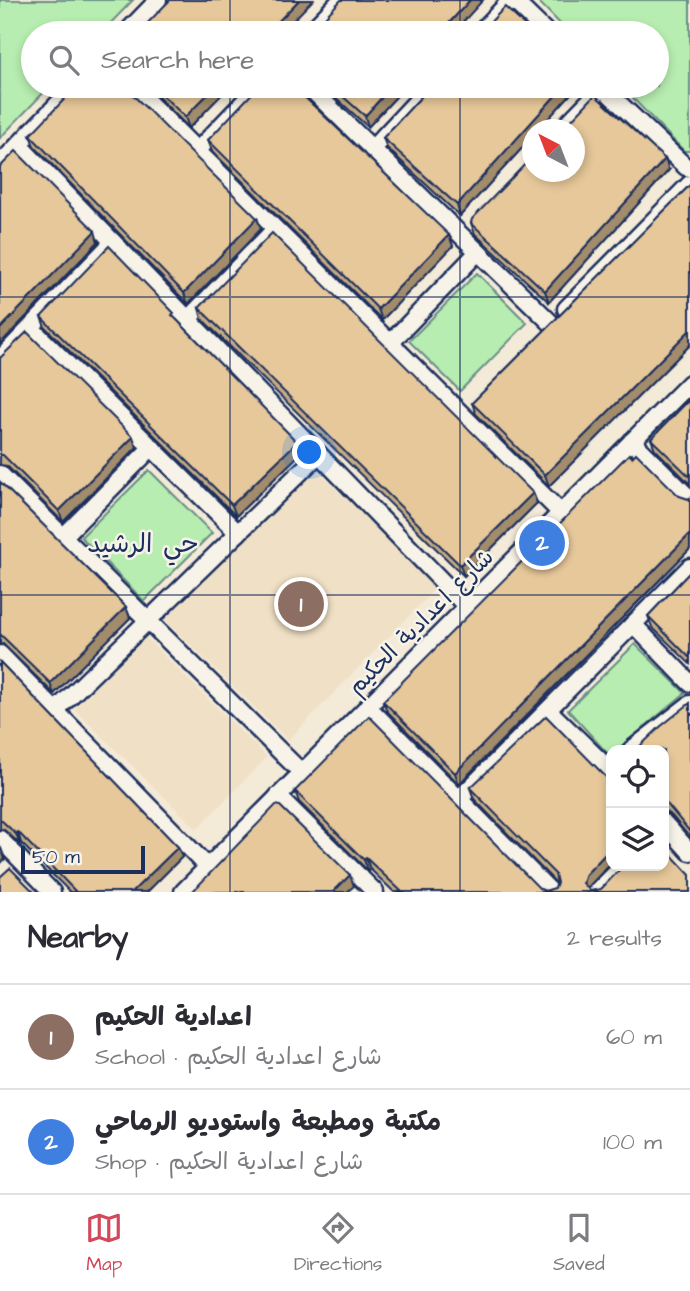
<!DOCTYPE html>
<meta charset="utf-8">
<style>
:root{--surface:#fff;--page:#f2f2f3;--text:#2b2b33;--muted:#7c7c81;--line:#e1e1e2;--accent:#d1495b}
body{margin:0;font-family:"Architects Daughter","Playpen Sans Arabic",sans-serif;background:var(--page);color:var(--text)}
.controls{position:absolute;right:21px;bottom:21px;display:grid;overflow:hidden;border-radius:14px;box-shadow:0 4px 10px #0003}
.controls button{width:63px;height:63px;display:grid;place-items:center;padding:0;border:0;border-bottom:2px solid var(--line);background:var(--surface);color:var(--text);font:35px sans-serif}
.compass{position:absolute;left:522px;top:119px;width:63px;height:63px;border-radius:50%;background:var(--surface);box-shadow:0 4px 10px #0003;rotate:318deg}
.scale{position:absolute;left:21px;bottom:18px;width:124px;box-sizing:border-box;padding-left:7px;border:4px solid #1b2f5e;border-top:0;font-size:19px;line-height:24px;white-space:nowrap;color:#1b2f5e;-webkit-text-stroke:5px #f7f3e8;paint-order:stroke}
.you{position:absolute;left:310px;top:453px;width:24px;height:24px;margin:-18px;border:5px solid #fff;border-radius:50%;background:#1a73e8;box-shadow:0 0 0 10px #1a73e833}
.badge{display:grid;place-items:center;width:46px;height:46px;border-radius:50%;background:var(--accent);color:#fff;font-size:23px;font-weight:700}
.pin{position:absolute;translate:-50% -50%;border:4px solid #fff;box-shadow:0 2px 7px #0006}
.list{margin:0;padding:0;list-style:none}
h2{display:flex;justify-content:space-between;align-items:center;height:91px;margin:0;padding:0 28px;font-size:30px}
h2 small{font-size:23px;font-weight:400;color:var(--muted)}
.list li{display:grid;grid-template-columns:46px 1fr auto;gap:21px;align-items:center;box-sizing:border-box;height:105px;padding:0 28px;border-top:2px solid var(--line)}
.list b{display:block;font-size:26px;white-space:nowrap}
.list p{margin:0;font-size:23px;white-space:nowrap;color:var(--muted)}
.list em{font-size:23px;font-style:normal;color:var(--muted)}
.icon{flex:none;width:38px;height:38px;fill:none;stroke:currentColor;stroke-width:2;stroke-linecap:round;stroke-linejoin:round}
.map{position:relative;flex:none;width:690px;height:892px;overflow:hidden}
.search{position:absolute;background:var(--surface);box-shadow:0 4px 10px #0003;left:21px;right:21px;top:21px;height:77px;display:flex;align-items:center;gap:18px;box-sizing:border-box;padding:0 24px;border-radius:38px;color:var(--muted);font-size:26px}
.sheet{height:301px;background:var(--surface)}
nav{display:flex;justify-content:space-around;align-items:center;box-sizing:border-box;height:98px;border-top:2px solid var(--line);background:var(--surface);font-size:19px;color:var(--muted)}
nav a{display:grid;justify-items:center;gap:4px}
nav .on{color:var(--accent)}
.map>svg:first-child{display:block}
</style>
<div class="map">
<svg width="690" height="892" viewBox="0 0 690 892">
<rect width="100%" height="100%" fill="#f4ead8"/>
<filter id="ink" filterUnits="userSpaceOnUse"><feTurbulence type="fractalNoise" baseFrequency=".0143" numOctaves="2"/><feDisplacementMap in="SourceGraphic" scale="14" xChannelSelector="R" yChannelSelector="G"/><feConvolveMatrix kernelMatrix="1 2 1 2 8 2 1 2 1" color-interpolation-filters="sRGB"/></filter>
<g filter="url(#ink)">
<!-- built -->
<g fill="#f0e0c5">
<path d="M 314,467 L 437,587 L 288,740 L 165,620 Z"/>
<path d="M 145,637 L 267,757 L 197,829 L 74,709 Z"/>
</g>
<!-- green -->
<g fill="#b7edb0" stroke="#698e87" stroke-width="2">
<path d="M 0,0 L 133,0 L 101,33 L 33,33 L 33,86 L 50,86 L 0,138 Z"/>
<path d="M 537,0 L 690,0 L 690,151 L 684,151 L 621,86 L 657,86 L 657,33 L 569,33 Z"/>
<path d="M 477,273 L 527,323 L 460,391 L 409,341 Z"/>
<path d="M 149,470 L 212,533 L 144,601 L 81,537 Z"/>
<path d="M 635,644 L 685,693 L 617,750 L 607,753 L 568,710 Z"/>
</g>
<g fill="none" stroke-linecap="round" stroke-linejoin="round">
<defs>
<g id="street">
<path d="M 513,0 L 547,33"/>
<path d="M 126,33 L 158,0"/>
<path d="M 309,33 L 341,0"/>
<path d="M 480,33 L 511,0"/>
<path d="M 132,86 L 561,513"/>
<path d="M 308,86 L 552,324"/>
<path d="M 601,86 L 686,167 L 690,168"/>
<path d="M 561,130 L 603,87"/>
<path d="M 19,145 L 467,607"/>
<path d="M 372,149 L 431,86"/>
<path d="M 197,151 L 259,86"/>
<path d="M 0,164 L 75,86"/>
<path d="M 566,309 L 690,184"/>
<path d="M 188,319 L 275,229"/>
<path d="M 31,328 L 238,533"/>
<path d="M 390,343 L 478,252"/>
<path d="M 0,359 L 113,242"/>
<path d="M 632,441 L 690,499"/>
<path d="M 0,474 L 301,772"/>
<path d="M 63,537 L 152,447"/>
<path d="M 633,624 L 690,683"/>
<path d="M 0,654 L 208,867"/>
<path d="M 368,707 L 551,892"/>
<path d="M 548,710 L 611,771"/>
<path d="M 55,711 L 319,454"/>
<path d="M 631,750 L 690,704"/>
<path d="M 278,796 L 375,892"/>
<path d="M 459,799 L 690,567"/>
<path d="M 664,823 L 690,852"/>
<path d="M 0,839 L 52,892"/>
<path d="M 183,892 L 690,383"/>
<path d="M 597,892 L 623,866"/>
</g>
</defs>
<!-- street casing -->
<use href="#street" stroke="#1b2f5e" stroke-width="21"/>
<!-- street -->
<use href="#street" stroke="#f7f3e8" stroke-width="16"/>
</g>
<!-- wall -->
<g fill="#c7ac84" stroke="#1b2f5e" stroke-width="2">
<path d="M 147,86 L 230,86 L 189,128 Z"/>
<path d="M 323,86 L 406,86 L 368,127 Z"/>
<path d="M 431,86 L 578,86 L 538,130 L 533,130 L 533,136 L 460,216 L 387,148 L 383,138 Z"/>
<path d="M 30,135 L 257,218 L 261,229 L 188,304 L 34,146 Z"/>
<path d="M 208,140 L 449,235 L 453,246 L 382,320 L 212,151 Z"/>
<path d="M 669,170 L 549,302 L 475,234 L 471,223 Z"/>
<path d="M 690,185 L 690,345 L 549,486 L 476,414 L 472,403 Z"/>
<path d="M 199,308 L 533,493 L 537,503 L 464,576 L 202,319 Z"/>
<path d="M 41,317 L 176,319 L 297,442 L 301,453 L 236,516 L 45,327 Z"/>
<path d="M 0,358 L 137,447 L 63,522 L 7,466 L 0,465 Z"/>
<path d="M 690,399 L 690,484 L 655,449 L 651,439 Z"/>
<path d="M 0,482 L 126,607 L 130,618 L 54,694 L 3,644 L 0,645 Z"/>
<path d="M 679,496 L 688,499 L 690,498 L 690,549 L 459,784 L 387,711 L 383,701 Z"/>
<path d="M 690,572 L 690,664 L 652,627 L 648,616 Z"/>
<path d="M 0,662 L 178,847 L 182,857 L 147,892 L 70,892 L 21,843 L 20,844 L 3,829 L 0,830 Z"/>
<path d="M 690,703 L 690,838 L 672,816 L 664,811 L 664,750 Z"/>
<path d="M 470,788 L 611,863 L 590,885 L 588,889 L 590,891 L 690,892 L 394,892 L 370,869 L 368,871 L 299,802 L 295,791 L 545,891 L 555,888 L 557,884 L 474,799 Z"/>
</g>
<!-- shaded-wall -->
<g fill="#a28c6c" stroke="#1b2f5e" stroke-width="2">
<path d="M 299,0 L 313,0 L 281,33 L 267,33 Z"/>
<path d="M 470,0 L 483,0 L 453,33 L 440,33 Z"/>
<path d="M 216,86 L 230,86 L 189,128 L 185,117 Z"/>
<path d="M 392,86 L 406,86 L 368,127 L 365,116 Z"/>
<path d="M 564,86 L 578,86 L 538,130 L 533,130 L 533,136 L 460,216 L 457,205 Z"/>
<path d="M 665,159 L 669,170 L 549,302 L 545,291 Z"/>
<path d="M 257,218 L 261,229 L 188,304 L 184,293 Z"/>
<path d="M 95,231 L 98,242 L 0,344 L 0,329 Z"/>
<path d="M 449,235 L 453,246 L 382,320 L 378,309 Z"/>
<path d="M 690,330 L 690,345 L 549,486 L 545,475 Z"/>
<path d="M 133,437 L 137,447 L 63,522 L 59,511 Z"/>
<path d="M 297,442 L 301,453 L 236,516 L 232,505 Z"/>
<path d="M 533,493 L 537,503 L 464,576 L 460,565 Z"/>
<path d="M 690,534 L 690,549 L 459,784 L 455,773 Z"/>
<path d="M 126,607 L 130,618 L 54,694 L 50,683 Z"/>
<path d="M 18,832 L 21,843 L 20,844 L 16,834 Z"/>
<path d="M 178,847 L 182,857 L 147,892 L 132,892 Z"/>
<path d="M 1,848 L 5,859 L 0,864 L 0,849 Z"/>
<path d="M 611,848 L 611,863 L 590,885 L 587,892 L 583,883 L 586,874 Z"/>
<path d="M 366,858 L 370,869 L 368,871 L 364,860 Z"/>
<path d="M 350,875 L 354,886 L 347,892 L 333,892 Z"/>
</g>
<!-- building -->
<g fill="#e7c89a" stroke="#1b2f5e" stroke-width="2">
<path d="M 170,0 L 299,0 L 267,33 L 138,33 Z"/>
<path d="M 341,0 L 470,0 L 440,33 L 304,33 L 313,30 Z"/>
<path d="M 505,7 L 533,33 L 480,33 Z"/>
<path d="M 77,86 L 124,86 L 257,218 L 184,293 L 30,135 Z"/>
<path d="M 153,86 L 216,86 L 185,117 Z"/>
<path d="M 259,86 L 293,86 L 449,235 L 378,309 L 208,140 Z"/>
<path d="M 331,86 L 392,86 L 365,116 Z"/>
<path d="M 431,86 L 564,86 L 457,205 L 383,138 Z"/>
<path d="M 595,95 L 665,159 L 545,291 L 471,223 L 472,219 L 533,156 L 533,172 L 575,172 L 575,130 L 558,130 L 565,127 Z"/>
<path d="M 16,151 L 95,231 L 0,329 L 0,167 Z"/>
<path d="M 690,185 L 690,330 L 545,475 L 472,403 Z"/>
<path d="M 272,233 L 533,493 L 460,565 L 199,308 Z"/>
<path d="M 109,246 L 174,313 L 172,315 L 297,442 L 232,505 L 41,317 Z"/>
<path d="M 27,332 L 133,437 L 59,511 L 3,455 L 0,455 L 0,358 Z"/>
<path d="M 690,399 L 690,477 L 651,439 Z"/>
<path d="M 636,453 L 679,496 L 688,499 L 690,498 L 690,534 L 455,773 L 383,701 L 629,454 L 632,457 Z"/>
<path d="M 0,482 L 126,607 L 50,683 L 0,634 Z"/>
<path d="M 690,572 L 690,658 L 648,616 Z"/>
<path d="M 0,662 L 178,847 L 132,892 L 76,892 L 18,832 L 16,834 L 0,819 Z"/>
<path d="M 690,703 L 690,832 L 668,805 L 664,803 L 664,750 L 636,750 L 660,727 Z"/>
<path d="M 369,716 L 540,889 L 545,891 L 555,888 L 557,883 L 555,874 L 470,788 L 546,716 L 607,778 L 611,774 L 611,848 L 586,874 L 583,883 L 590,891 L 601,889 L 623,866 L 664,866 L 664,847 L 690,875 L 690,892 L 402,892 L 366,858 L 364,860 L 295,791 Z"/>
<path d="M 276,805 L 280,806 L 350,875 L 333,892 L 192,892 Z"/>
<path d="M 10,868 L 34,892 L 0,892 L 0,877 Z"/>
</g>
</g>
<!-- grid -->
<path fill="none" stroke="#1b2f5e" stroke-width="2" stroke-opacity="0.55" d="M 230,0 L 230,33M 460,0 L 460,33M 230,86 L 230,892M 460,86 L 460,892M 0,297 L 690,297M 0,595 L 690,595"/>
<g text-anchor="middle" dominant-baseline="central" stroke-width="5" stroke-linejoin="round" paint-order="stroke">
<!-- street labels -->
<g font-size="23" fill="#1b2f5e" stroke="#f7f3e8">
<text transform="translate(421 622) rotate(-45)">شارع اعدادية الحكيم</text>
</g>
<!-- quarter labels -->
<g font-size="26" fill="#1b2f5e" stroke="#f7f3e8">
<text x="143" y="544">حي الرشيد</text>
</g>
</g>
</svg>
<div class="controls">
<button><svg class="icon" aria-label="locate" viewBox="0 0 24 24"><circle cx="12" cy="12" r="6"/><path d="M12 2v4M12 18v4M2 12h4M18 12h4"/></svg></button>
<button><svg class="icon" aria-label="layers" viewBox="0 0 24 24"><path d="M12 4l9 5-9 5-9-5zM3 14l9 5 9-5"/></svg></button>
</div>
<svg class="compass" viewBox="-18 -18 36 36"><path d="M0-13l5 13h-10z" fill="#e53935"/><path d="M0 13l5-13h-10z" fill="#7c7c81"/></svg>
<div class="scale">50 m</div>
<div class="you"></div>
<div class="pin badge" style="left:301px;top:604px;background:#8d6e63">1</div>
<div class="pin badge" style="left:542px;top:543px;background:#3f7fe0">2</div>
<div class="search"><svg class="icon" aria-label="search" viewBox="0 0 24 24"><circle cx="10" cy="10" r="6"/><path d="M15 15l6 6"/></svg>Search here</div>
</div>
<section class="sheet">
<h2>Nearby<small>2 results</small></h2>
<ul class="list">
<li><span class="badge" style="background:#8d6e63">1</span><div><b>اعدادية الحكيم</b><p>School · شارع اعدادية الحكيم</p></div><em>60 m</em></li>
<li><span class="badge" style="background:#3f7fe0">2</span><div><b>مكتبة ومطبعة واستوديو الرماحي</b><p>Shop · شارع اعدادية الحكيم</p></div><em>100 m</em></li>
</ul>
</section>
<nav>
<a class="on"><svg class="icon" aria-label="map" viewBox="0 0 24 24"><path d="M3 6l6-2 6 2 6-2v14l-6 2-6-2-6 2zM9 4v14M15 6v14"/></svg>Map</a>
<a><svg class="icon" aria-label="directions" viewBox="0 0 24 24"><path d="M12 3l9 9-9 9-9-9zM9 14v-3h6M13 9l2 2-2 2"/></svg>Directions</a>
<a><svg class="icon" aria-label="saved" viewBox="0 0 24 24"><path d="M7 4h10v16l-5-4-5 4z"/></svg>Saved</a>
</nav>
